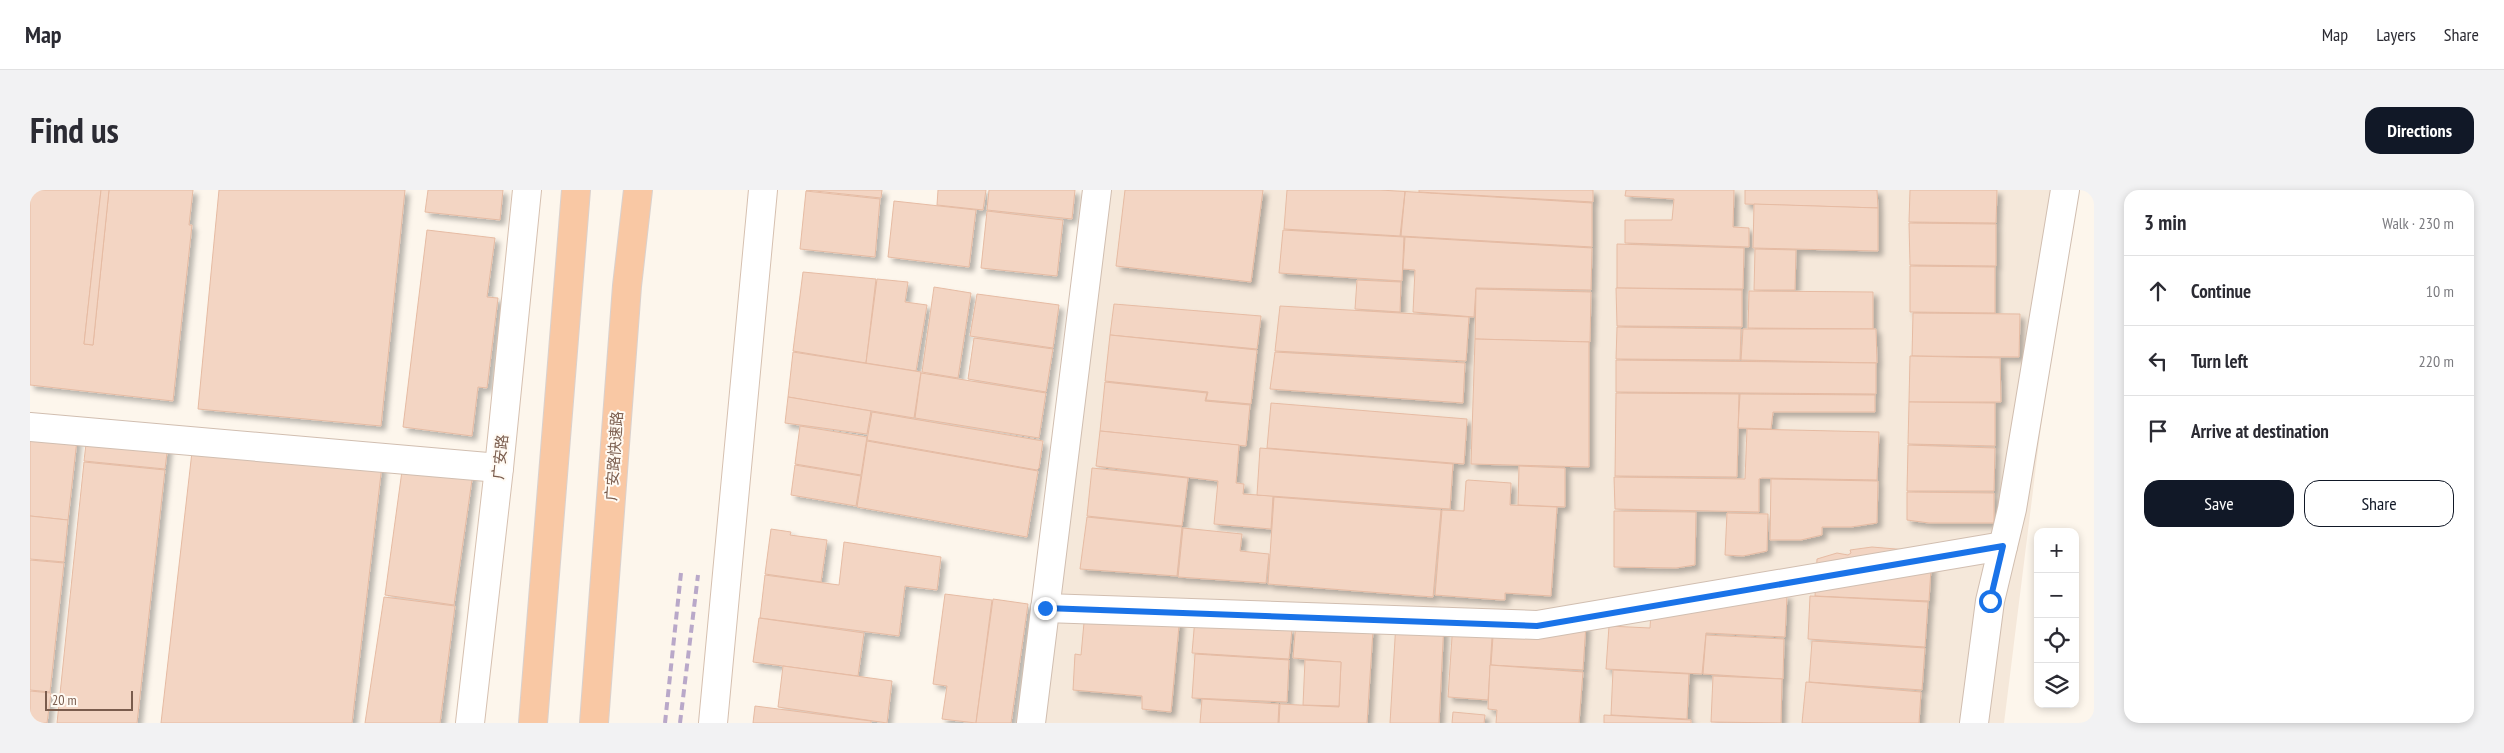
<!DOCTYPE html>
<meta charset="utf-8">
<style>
:root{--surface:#fff;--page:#f2f2f3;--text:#2b2b33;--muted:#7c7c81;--line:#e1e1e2;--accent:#111827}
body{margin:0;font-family:"PT Sans Narrow","Noto Sans SC",sans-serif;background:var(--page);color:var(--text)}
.controls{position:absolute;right:15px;bottom:15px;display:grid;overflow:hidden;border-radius:10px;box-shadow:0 2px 8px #0003}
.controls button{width:45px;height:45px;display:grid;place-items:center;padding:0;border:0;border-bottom:1px solid var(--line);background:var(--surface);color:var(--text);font:25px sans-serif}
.scale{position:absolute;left:15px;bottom:12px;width:88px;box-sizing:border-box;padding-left:5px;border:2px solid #7a5c4d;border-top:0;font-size:14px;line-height:18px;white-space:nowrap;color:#7a5c4d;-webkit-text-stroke:4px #fffaf3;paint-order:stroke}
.stop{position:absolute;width:15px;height:15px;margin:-11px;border:4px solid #1a73e8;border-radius:50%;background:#fff}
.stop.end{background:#1a73e8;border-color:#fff;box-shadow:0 1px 5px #0008}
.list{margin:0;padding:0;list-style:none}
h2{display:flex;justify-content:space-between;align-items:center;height:65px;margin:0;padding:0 20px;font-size:21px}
h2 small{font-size:16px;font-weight:400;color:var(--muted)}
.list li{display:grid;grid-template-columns:32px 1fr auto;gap:15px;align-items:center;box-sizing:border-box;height:70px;padding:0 20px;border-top:1px solid var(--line)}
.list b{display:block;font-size:19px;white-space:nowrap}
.list em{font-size:16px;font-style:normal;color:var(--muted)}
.actions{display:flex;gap:10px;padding:15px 20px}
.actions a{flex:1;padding:11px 0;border:1px solid var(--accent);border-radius:15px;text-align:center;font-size:18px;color:var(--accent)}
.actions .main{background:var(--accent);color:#fff}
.icon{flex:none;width:28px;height:28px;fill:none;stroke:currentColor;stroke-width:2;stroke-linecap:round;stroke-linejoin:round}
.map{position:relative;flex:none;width:2064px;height:533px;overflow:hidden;border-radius:15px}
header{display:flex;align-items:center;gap:30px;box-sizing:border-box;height:70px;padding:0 25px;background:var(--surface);border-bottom:1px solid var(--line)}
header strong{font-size:24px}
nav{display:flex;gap:28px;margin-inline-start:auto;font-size:18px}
.intro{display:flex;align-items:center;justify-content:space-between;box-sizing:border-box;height:120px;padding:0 30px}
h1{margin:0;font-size:35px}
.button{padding:12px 22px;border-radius:15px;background:var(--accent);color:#fff;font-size:18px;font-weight:700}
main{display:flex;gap:30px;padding:0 30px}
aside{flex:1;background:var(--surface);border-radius:15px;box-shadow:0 2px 8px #0003}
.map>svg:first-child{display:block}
</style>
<header>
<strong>Map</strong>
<nav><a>Map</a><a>Layers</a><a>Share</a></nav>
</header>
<div class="intro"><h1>Find us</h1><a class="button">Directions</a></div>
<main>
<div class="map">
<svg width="2064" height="533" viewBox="0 0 2064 533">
<defs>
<filter id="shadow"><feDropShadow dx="4.5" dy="4.5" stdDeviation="2.5" flood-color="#0004"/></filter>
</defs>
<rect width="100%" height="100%" fill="#fdf6ec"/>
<!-- residential -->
<path fill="#f5e8da" d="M 1078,0 L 2023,0 L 2016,196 L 1974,533 L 1013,533 Z"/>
<!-- building -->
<g fill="#f3d5c3" stroke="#e6bba3" filter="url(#shadow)">
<path d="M 0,0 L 71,0 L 54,154 L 63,155 L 79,0 L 163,0 L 159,35 L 162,35 L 143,211 L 0,195 Z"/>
<path d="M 71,0 L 79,0 L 63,155 L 54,154 Z"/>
<path d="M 189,0 L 375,0 L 351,236 L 168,219 Z"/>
<path d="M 398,0 L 473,0 L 470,30 L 395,22 Z"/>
<path d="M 776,0 L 852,0 L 851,8 Z"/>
<path d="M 908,0 L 956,0 L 953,20 L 907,15 Z"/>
<path d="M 959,0 L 1045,0 L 1042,29 L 957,20 Z"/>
<path d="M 1095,0 L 1233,0 L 1221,92 L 1086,76 Z"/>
<path d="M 1257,0 L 1350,0 L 1562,13 L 1562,57 L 1371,46 L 1375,2 L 1370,46 L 1254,39 Z"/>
<path d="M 1389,0 L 1563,0 L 1563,12 L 1389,2 Z"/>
<path d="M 1596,0 L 1704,0 L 1703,37 L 1719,38 L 1719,57 L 1595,53 L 1595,30 L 1642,30 L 1644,9 L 1595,6 Z"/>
<path d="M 1715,0 L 1847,0 L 1848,18 L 1715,14 Z"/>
<path d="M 1880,0 L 1967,0 L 1966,33 L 1879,32 Z"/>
<path d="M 776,1 L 850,9 L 845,67 L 770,59 Z"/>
<path d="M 864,11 L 946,20 L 939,77 L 858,67 Z"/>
<path d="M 1724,14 L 1848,18 L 1848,61 L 1723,58 Z"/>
<path d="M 957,21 L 1033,30 L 1027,86 L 951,78 Z"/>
<path d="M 1879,33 L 1966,34 L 1966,76 L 1880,75 Z"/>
<path d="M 397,40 L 465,48 L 457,107 L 468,108 L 457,198 L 448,197 L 442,246 L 373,237 Z"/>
<path d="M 1253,40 L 1374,47 L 1372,91 L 1249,83 Z"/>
<path d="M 1375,47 L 1562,58 L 1561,100 L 1446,98 L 1444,127 L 1383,122 L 1385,80 L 1373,79 Z"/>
<path d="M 1587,54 L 1714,58 L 1713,99 L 1587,98 Z"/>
<path d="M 1725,59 L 1766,60 L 1765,100 L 1724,100 Z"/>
<path d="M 1880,76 L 1965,77 L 1965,123 L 1880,122 Z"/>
<path d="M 773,82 L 846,89 L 836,173 L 763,161 Z"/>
<path d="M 847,89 L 878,92 L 875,112 L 897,115 L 886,181 L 836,173 Z"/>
<path d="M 1327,90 L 1371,92 L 1370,122 L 1325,119 Z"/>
<path d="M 904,97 L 941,103 L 928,188 L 892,182 Z"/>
<path d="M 1586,98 L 1712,100 L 1712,137 L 1587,136 Z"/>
<path d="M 1446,99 L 1561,102 L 1560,152 L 1445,149 Z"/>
<path d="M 1719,101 L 1843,102 L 1843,139 L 1718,138 Z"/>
<path d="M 947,104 L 1029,115 L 1023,158 L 940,146 Z"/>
<path d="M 1084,114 L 1231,126 L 1227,159 L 1080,145 Z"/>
<path d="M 1250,116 L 1439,127 L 1436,171 L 1245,161 Z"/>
<path d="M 1883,123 L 1990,124 L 1989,167 L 1882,166 Z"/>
<path d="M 1587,137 L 1711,139 L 1710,170 L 1586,169 Z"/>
<path d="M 1713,139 L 1846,139 L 1847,173 L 1711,170 Z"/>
<path d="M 1080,145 L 1227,160 L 1221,214 L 1176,210 L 1178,202 L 1075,191 Z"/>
<path d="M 944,148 L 1023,159 L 1016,202 L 938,189 Z"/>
<path d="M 1445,149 L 1559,152 L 1559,277 L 1441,274 Z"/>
<path d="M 763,162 L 891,182 L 884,228 L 758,207 Z"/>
<path d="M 1245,162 L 1435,173 L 1433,213 L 1240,199 Z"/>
<path d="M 1880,166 L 1970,168 L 1971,212 L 1879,212 Z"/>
<path d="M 1586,170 L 1846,173 L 1846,204 L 1586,202 Z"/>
<path d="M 891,183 L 1016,203 L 1009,248 L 885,228 Z"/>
<path d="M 1075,192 L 1177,203 L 1175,211 L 1220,215 L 1216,256 L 1070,241 Z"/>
<path d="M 1586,203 L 1709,204 L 1707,287 L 1585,286 Z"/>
<path d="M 1710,204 L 1845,205 L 1845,222 L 1743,222 L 1741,239 L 1708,238 Z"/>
<path d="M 758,207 L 841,221 L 837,244 L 755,233 Z"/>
<path d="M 1879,212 L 1965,213 L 1965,256 L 1878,254 Z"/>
<path d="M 1241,213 L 1437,229 L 1434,274 L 1237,258 Z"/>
<path d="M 842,222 L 1013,251 L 1009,278 L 1007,280 L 837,250 Z"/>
<path d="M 0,236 L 48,241 L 38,330 L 0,326 Z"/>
<path d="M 770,236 L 837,247 L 831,285 L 765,274 Z"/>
<path d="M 58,237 L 139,246 L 135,279 L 54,271 Z"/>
<path d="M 1717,239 L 1849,242 L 1847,290 L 1732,288 L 1729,289 L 1729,322 L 1585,319 L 1584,287 L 1715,289 Z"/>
<path d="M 1070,241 L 1209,255 L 1206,293 L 1214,294 L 1213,304 L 1243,306 L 1241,339 L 1184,334 L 1188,291 L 1066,276 Z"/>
<path d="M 837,251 L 1008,281 L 997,347 L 827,317 Z"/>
<path d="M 163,253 L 352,275 L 322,533 L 131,533 Z"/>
<path d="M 1878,255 L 1965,258 L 1964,301 L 1877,301 Z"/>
<path d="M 1230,258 L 1423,274 L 1420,319 L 1227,305 Z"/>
<path d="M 375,259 L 445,269 L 424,415 L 355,405 Z"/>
<path d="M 54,272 L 135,280 L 107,533 L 27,533 Z"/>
<path d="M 765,275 L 831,286 L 826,316 L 761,305 Z"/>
<path d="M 1489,276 L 1535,278 L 1535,317 L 1488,315 Z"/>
<path d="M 1062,278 L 1158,288 L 1152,336 L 1057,326 Z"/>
<path d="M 1741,289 L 1848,291 L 1847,333 L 1821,337 L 1792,337 L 1792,345 L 1771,350 L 1740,350 Z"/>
<path d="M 1438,290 L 1481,293 L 1480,315 L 1527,317 L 1521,406 L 1475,403 L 1475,410 L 1471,410 L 1405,405 L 1412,320 L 1434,321 L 1436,291 Z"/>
<path d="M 1877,302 L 1964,303 L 1964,333 L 1899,333 L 1877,330 Z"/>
<path d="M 1244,307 L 1411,320 L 1403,407 L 1238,394 Z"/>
<path d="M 1584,321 L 1666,322 L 1665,375 L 1646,378 L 1584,377 Z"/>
<path d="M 1697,323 L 1738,324 L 1737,361 L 1713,366 L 1695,365 Z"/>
<path d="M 0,326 L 38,330 L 34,372 L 0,369 Z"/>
<path d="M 1057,327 L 1152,337 L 1147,386 L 1050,379 Z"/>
<path d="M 1153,338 L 1212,344 L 1210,361 L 1239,364 L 1236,393 L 1148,387 Z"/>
<path d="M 741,339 L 761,342 L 760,345 L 797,350 L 791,392 L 735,384 Z"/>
<path d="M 814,352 L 911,367 L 907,400 L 875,396 L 869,446 L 730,428 L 735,385 L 809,395 Z"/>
<path d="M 1842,357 L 1902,362 L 1899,411 L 1785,406 L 1787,369 L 1807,363 L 1818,365 L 1821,363 L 1820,360 Z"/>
<path d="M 0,370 L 34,373 L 20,502 L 0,500 Z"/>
<path d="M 915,404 L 962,410 L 946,533 L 912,529 L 917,496 L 903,494 Z"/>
<path d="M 1757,405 L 1755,447 L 1676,443 L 1672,484 L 1576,479 L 1579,436 L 1620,438 L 1622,406 Z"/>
<path d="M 1780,406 L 1898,412 L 1895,457 L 1778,449 Z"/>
<path d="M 354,407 L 425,416 L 410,533 L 335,533 Z"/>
<path d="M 963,409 L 998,414 L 981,533 L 946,533 Z"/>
<path d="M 1056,411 L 1151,414 L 1141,522 L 1112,519 L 1112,506 L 1043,500 L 1045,464 L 1051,465 Z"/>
<path d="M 1166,417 L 1262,439 L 1259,469 L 1162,463 Z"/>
<path d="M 1267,420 L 1344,425 L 1337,533 L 1249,533 L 1250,514 L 1309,517 L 1311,472 L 1263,468 Z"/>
<path d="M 729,428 L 834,443 L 828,486 L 723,472 Z"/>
<path d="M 1366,432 L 1414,432 L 1409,533 L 1360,533 Z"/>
<path d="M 1423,432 L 1463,432 L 1458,510 L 1418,507 Z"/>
<path d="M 1464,432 L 1556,434 L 1553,480 L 1461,475 Z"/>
<path d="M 1676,445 L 1754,449 L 1753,489 L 1673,484 Z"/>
<path d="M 1782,451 L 1895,458 L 1892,500 L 1779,492 Z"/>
<path d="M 1165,464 L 1259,470 L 1257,512 L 1162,508 Z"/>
<path d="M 1275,470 L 1311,472 L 1309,516 L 1273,515 Z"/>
<path d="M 1460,475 L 1553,482 L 1549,533 L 1466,533 L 1467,520 L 1458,519 Z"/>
<path d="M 753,476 L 862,491 L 857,533 L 748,517 Z"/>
<path d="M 1583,480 L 1659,484 L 1657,529 L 1581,525 Z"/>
<path d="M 1683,486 L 1752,489 L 1751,533 L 1681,532 Z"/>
<path d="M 1776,492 L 1891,502 L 1889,533 L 1772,533 Z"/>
<path d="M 0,501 L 21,503 L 17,533 L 0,533 Z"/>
<path d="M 1172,509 L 1249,514 L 1248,533 L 1170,533 Z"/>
<path d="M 725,516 L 841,531 L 841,533 L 723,533 Z"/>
<path d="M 1423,522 L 1455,525 L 1454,533 L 1422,533 Z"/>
<path d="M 1574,525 L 1661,530 L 1661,533 L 1574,533 Z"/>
</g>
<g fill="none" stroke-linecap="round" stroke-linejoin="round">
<defs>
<g id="minor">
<path d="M 0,237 L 469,278"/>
<path d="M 1015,418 L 1507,435 L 1973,356"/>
<path d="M 1001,533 L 1067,0"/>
<path d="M 1944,533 L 1960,411 L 1982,319 L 2035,0"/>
</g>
<g id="secondary">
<path d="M 440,533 L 469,278 L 497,0"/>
<path d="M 683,533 L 733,0"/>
</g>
<g id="trunk">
<path d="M 503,533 L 546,0"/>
<path d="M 564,533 L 597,96 L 608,0"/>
</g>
</defs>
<!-- minor casing -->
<use href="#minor" stroke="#d1beb0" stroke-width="30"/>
<!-- secondary casing -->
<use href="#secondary" stroke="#d6c0b0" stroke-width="30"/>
<!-- trunk casing -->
<use href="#trunk" stroke="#dad1cd" stroke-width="30"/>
<!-- minor -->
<use href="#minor" stroke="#fff" stroke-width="28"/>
<!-- secondary -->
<use href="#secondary" stroke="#fff" stroke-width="28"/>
<!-- trunk -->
<use href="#trunk" stroke="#f9c8a4" stroke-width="28"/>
<!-- rail -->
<g stroke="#b9a8c9" stroke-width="4" stroke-dasharray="8 5" stroke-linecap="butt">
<path d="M 635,533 L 651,383"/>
<path d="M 650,533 L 668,385"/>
</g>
</g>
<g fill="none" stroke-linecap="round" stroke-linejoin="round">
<!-- route -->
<path stroke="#1a73e8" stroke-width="6" d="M 1015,418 L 1507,436 L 1973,356 L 1960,411"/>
</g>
<g text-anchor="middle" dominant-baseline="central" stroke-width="4" stroke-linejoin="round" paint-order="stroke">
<!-- street labels -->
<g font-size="15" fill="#7a5c4d" stroke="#fffaf3">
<text transform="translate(584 266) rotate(-86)">广安路快速路</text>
<text transform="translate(470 267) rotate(-84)">广安路</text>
</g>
</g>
</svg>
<div class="controls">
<button>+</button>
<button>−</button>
<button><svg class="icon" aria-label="locate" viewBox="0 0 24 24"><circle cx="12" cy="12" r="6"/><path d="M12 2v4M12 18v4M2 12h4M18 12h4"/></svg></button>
<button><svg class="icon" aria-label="layers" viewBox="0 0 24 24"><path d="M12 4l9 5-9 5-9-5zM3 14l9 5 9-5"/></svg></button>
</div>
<div class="scale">20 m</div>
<div class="stop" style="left:1960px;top:411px"></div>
<div class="stop end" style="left:1015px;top:418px"></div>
</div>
<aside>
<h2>3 min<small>Walk · 230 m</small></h2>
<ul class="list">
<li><svg class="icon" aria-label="ahead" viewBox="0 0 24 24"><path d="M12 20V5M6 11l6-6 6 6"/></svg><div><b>Continue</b></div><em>10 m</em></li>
<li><svg class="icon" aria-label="left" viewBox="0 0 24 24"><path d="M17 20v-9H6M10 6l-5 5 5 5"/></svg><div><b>Turn left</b></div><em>220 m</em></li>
<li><svg class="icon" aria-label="arrive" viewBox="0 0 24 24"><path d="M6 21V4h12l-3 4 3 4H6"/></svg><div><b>Arrive at destination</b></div></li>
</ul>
<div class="actions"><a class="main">Save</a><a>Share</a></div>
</aside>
</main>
